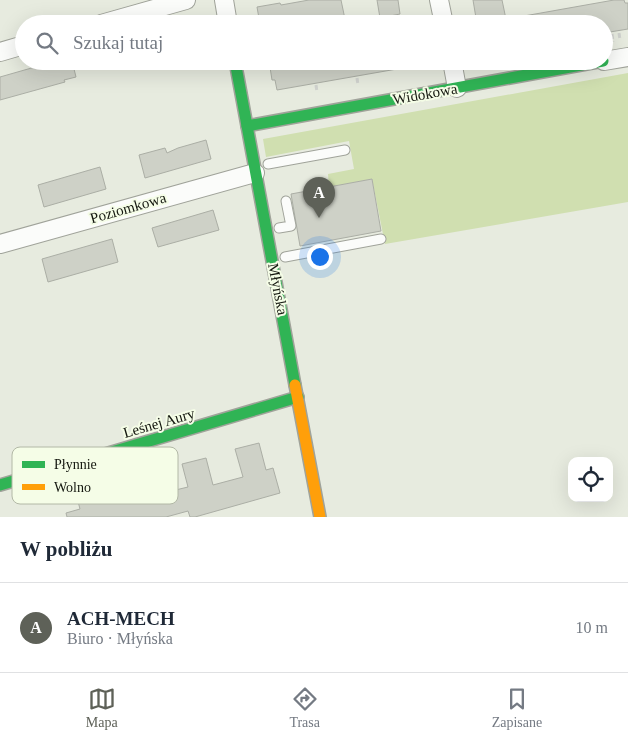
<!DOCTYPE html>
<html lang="pl">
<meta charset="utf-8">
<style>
:root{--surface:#fff;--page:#f2f2f3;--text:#1f2937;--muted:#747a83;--line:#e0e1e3;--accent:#5e6158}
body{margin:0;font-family:Georgia,serif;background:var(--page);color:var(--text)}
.controls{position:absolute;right:15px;bottom:15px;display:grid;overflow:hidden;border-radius:10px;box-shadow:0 5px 20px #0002}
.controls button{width:45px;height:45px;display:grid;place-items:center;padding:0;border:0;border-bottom:1px solid var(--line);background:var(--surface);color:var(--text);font:25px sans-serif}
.you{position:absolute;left:319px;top:256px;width:18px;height:18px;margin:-12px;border:4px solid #fff;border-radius:50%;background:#1a73e8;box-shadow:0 0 0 8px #1a73e833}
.badge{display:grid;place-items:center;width:32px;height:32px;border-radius:50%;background:var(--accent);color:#fff;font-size:16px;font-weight:700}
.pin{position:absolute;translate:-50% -41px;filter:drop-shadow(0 1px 2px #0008)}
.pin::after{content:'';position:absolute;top:26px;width:18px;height:15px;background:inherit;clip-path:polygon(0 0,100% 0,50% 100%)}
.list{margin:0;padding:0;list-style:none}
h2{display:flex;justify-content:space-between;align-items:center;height:65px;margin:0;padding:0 20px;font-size:21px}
h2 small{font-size:16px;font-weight:400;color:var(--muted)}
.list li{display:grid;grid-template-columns:32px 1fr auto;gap:15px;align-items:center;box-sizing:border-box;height:90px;padding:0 20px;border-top:1px solid var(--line)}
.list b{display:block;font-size:19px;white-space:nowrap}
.list p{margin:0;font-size:16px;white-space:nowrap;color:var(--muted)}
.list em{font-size:16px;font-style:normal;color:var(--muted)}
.icon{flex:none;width:28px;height:28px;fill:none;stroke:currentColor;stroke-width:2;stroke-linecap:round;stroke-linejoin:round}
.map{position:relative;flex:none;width:628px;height:517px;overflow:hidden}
.search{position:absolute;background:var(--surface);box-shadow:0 5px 20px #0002;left:15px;right:15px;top:15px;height:55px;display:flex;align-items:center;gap:12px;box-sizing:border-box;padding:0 18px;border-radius:28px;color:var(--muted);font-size:19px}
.sheet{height:155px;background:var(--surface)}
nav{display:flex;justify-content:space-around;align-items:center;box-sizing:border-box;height:70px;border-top:1px solid var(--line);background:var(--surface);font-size:14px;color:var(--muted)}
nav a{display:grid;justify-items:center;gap:2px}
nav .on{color:var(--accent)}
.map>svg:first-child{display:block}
</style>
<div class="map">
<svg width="628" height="517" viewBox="0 0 628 517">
<rect width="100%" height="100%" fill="#e7ebdf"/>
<!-- green -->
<path fill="#d0dfb0" d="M 628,73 L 628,202 L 385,244 L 372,179 L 329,187 L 328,174 L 354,169 L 349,141 L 266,157 L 263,139 Z"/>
<!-- building -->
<g fill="#ced1c7" stroke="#abaea5">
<path d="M 309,0 L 341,0 L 346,24 L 260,24 L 257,7 L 280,3 L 281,5 Z"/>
<path d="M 377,0 L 398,0 L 400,14 L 380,18 Z"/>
<path d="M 473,0 L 502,0 L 507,24 L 477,24 Z"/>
<path d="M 614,0 L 624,0 L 625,3 L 628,3 L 628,29 L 604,33 L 604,24 L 525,24 L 524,16 Z"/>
<path d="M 56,61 L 72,61 L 76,77 L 64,80 L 65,82 L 0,100 L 0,77 Z"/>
<path d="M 269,61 L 396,61 L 397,69 L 277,90 L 275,80 L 272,80 Z"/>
<path d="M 206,140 L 211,159 L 145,178 L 139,155 L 165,148 L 167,153 L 178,148 Z"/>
<path d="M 100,167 L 106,189 L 44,207 L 38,185 Z"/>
<path d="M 372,179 L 381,231 L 300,246 L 291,194 Z"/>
<path d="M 213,210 L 219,230 L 158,247 L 152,228 Z"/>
<path d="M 112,239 L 118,262 L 48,282 L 42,259 Z"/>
<path d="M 259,443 L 266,470 L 273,468 L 280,493 L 195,517 L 190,517 L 188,511 L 166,517 L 67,517 L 66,513 L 80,509 L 76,494 L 99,487 L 104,502 L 133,493 L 129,478 L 153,472 L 159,494 L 188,487 L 182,464 L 206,458 L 213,485 L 243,477 L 235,449 Z"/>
</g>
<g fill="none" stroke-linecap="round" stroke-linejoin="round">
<defs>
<g id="lane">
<path d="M 268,164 L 345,150"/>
<path d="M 279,228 L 291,226 L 286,201"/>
<path d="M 285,257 L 381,239"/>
</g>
<g id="street">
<path d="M 224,0 L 228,24"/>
<path d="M 439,0 L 444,24"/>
<path d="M 101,24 L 186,0"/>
<path d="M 0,52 L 24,45"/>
<path d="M 452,61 L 457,88"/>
<path d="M 604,61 L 628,57"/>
<path d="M 0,244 L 255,173"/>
</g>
<g id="fast">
<path d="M 235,61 L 295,385"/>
<path d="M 247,126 L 603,61"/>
<path d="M 0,485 L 298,397"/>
</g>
<path id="slow" d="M 295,385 L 320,517"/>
</defs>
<!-- lane casing -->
<use href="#lane" stroke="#a0a39a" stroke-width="11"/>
<!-- street casing -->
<use href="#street" stroke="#a0a39a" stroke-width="20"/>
<!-- fast casing -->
<use href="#fast" stroke="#a0a39a" stroke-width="14"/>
<!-- slow casing -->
<use href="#slow" stroke="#a0a39a" stroke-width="14"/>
<!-- path -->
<g stroke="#d0d2ce" stroke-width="3" stroke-dasharray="5 2.5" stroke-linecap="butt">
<path d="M 619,33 L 620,40"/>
<path d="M 612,34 L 613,42"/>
<path d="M 357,78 L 358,85"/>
<path d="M 316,85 L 317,92"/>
</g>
<!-- lane -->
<use href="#lane" stroke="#fbfcfa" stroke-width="9"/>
<!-- street -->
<use href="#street" stroke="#fbfcfa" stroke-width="18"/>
<!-- fast -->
<use href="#fast" stroke="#30b455" stroke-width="11"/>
<!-- slow -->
<use href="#slow" stroke="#ff9f0a" stroke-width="11"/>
</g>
<g text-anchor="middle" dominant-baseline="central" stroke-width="4" stroke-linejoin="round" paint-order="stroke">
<!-- street labels -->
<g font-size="15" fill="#14170f" stroke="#f5fde7">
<text transform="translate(425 94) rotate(-10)">Widokowa</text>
<text transform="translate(128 208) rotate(-16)">Poziomkowa</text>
<text transform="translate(278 289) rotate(79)">Młyńska</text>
<text transform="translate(159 423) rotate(-16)">Leśnej Aury</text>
</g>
</g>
<!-- legend -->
<rect x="12" y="447" width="166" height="57" rx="8" fill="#f5fde7" stroke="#b2b8a6" stroke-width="1"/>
<rect x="22" y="461" width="23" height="7" fill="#30b455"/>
<rect x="22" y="484" width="23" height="6" fill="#ff9f0a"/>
<g font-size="14" fill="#14170f">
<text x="54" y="469">Płynnie</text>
<text x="54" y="492">Wolno</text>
</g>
</svg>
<div class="controls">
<button><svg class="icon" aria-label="locate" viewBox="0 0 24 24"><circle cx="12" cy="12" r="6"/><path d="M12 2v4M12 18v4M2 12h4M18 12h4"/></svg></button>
</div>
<div class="you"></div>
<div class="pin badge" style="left:319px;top:218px">A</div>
<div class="search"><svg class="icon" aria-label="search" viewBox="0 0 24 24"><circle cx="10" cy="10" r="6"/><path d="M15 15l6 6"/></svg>Szukaj tutaj</div>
</div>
<section class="sheet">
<h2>W pobliżu<small></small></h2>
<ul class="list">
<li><span class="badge">A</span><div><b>ACH-MECH</b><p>Biuro · Młyńska</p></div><em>10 m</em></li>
</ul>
</section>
<nav>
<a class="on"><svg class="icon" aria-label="map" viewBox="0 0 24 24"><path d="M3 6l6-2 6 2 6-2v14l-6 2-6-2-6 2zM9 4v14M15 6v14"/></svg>Mapa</a>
<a><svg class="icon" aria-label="directions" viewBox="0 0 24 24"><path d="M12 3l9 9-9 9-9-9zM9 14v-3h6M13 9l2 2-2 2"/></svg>Trasa</a>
<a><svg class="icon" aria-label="saved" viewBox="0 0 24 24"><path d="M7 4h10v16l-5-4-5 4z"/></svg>Zapisane</a>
</nav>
